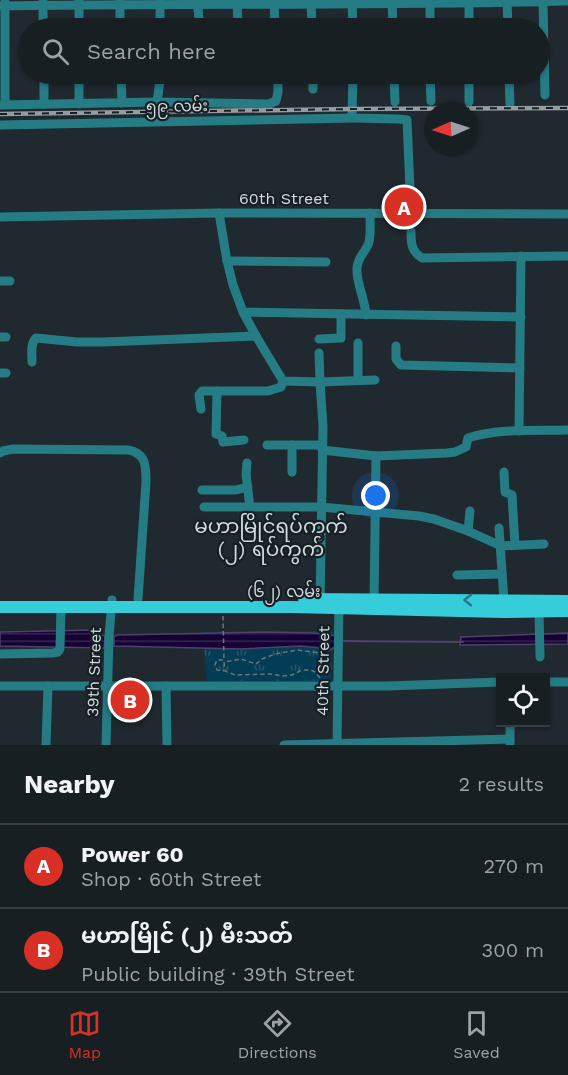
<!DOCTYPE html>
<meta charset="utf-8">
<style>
:root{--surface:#171f23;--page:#242c30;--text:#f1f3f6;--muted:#9ea2a6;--line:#363d41;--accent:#d93025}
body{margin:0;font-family:"Work Sans","Noto Sans Myanmar",sans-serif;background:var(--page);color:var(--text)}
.controls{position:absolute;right:18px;bottom:18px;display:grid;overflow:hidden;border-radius:0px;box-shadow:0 2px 4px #0004}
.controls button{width:54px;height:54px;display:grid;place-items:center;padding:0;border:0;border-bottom:2px solid var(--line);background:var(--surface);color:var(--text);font:30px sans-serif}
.compass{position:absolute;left:424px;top:102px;width:54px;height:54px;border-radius:50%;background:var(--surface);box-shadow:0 2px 4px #0004;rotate:267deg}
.you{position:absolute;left:376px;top:496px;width:21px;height:21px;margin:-15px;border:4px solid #fff;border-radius:50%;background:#1a73e8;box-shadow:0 0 0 9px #1a73e833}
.badge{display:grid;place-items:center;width:39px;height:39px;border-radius:50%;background:var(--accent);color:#fff;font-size:20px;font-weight:700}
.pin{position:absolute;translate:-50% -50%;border:3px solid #fff;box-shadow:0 2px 6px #0006}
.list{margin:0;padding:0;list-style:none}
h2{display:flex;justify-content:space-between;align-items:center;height:78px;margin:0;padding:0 24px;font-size:26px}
h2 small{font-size:20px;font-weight:400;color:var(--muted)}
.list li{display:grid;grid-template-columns:39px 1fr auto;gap:18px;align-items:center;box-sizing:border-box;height:84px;padding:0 24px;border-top:2px solid var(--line)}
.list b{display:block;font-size:22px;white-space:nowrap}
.list p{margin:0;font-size:20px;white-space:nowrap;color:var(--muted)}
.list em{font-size:20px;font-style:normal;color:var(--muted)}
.icon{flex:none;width:33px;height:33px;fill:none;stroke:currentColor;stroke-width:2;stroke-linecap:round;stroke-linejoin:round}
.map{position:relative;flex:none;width:568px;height:745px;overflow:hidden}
.search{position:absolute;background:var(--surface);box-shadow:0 2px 4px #0004;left:18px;right:18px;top:18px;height:66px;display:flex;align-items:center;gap:15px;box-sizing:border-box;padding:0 21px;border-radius:33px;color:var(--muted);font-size:22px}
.sheet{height:246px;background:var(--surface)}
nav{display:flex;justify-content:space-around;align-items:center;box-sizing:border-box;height:84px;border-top:2px solid var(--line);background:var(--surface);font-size:16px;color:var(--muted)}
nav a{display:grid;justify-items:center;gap:3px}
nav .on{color:var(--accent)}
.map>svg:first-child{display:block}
</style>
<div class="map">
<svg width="568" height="745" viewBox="0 0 568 745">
<defs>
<pattern id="park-tufts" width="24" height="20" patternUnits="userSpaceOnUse" patternTransform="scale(1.5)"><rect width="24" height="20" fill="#023c55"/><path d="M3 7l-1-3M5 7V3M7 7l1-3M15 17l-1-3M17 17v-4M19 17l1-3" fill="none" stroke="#26586d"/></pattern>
<pattern id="water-rules" width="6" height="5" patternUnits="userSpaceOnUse" patternTransform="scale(1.5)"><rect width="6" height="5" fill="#160135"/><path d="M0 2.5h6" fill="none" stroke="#372552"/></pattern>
</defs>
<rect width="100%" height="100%" fill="#1f292f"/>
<!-- park -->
<path fill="url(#park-tufts)" d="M 333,631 L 331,681 L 207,681 L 202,632 Z"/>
<!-- water -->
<g fill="url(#water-rules)" stroke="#4f4268" stroke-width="1.5">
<path d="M 96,630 L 99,635 L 105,636 L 104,648 L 0,646 L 0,632 Z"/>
<path d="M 264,632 L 314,633 L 336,636 L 335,647 L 328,651 L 321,648 L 301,646 L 241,649 L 114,646 L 114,637 L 117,635 Z"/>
<path d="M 568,633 L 568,644 L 460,645 L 461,637 Z"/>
</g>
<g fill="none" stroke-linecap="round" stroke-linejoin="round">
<!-- stream -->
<path stroke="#4f4268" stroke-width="2" d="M 340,641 L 463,642"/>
<!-- path -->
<g stroke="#6d767b" stroke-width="1.5" stroke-dasharray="4.5 3" stroke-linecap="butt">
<path d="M 223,616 L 224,660 L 217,660 L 215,665 L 217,670 L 224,671"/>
<path d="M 320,678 L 315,672 L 311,670 L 302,670 L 292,675 L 282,676 L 270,674 L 235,675 L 225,671 L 224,662 L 241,659 L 256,664 L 262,659 L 275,654 L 297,650 L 329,654"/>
</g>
<!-- minor -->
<g stroke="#257c84" stroke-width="9">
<path d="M 79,0 L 79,28"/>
<path d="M 120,0 L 120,28"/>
<path d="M 160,0 L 160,28"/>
<path d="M 197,0 L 200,28"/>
<path d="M 237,0 L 238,28"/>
<path d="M 274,0 L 275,28"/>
<path d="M 311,0 L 312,28"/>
<path d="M 352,0 L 353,28"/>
<path d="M 392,0 L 393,28"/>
<path d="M 430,0 L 430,28"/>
<path d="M 507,0 L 508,28"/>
<path d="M 43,1 L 43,28"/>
<path d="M 5,2 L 5,104"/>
<path d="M 543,2 L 545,95"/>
<path d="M 0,6 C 189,3 379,6 568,1"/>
<path d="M 469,28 L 469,0"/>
<path d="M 44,74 L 44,104"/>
<path d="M 79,74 L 79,104"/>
<path d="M 121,74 L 122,103"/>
<path d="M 313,74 L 313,89"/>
<path d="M 353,74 L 352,115 L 354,118 L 399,119 L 407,120 L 411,213"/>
<path d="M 394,74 L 395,102"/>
<path d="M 430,74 L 431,101"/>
<path d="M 509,74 L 510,104"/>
<path d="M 157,102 L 161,74"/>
<path d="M 469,102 L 469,74"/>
<path d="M 0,105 L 157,102 L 269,104 L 276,101 L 278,92 L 278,74"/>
<path d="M 0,125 L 354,118"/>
<path d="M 219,213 L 227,261 L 233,285 L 243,312 L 521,317"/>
<path d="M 0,217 L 219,213 L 568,214"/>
<path d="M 411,231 C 411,243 411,251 422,258 L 568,256"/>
<path d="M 227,261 L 326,262"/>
<path d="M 0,281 L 10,281"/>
<path d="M 243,312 L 256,336"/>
<path d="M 366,315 C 365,298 356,284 357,268 C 358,256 366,252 369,242 C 371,233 370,222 370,213"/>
<path d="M 0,337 L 6,337"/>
<path d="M 319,339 L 341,338 L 341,314"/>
<path d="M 358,343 L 358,380"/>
<path d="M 396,346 L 396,359 L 401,365 L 520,368"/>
<path d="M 319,353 L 320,382 L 375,380"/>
<path d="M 32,362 C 32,354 30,344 36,338 L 77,342 L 103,342 L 256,336 L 283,381 L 320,382 L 323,426 L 320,605"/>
<path d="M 0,373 L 6,373"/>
<path d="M 217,391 L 216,434 L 222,436 L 223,442 L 244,440"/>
<path d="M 201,409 L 199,395 L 202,391 L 268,391 L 281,387 L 283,381"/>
<path d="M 519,431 L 521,256"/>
<path d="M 267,445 L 322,445"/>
<path d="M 292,445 L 292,472"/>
<path d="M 322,450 L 376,456 L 447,453 L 455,452 L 466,447 L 468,438 C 499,428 535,431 568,430"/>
<path d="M 0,453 L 3,451 L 13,449 L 128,450 C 146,453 146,466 146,482 L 138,599"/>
<path d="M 247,463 L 246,474 L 250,508"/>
<path d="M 504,472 L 505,492 L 512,495 L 515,545"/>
<path d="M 202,490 L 236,490 L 248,487"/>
<path d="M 204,507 L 321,507 L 419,516 L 434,519 L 468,531 L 501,546 L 544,544"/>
<path d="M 499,528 L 504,601"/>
<path d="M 468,531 L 470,511"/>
<path d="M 457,575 L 502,574"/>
<path d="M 374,603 L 376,456"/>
<path d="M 539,612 L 540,657"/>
<path d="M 0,654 L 53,653 L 58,652 L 60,649 L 61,607"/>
<path d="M 546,682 L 568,682"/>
<path d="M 0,686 L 388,686 L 500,682"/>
<path d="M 166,686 L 167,745"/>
<path d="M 510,743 L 510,722"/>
<path d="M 46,745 L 48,686"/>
<path d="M 106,745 L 109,637 L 112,600"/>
<path d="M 284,745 L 510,739"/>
<path d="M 337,745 L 339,603"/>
</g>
<!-- major -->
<g stroke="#35cdda" stroke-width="12">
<path d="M 304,599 L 568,601"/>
<path d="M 0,607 L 292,607 L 503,612 L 568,611"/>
</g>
<defs>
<path id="rail" d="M 0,114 L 352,109 L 568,108"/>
</defs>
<!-- rail casing -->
<use href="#rail" stroke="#959da2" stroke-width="4.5"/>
<!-- rail -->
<use href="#rail" stroke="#152025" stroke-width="2" stroke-dasharray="7" stroke-linecap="butt"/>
</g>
<!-- one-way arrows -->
<defs><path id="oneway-chevron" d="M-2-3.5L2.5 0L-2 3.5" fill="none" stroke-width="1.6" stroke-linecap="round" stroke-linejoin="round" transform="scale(1.5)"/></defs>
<use stroke="#257680" href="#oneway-chevron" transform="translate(468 600) rotate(-179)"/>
<g text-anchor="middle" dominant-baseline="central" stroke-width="4.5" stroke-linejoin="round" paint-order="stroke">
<!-- street labels -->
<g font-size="16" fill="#d4dbdf" stroke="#152025">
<text transform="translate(177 106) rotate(-1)">၅၉ လမ်း</text>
<text x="284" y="198">60th Street</text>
<text x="284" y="591">(၆၂) လမ်း</text>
<text transform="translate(323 671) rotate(-89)">40th Street</text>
<text transform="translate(94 672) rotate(-88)">39th Street</text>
</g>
<!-- quarter labels -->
<g font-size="20" fill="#d4dbdf" stroke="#152025">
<text x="271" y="526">မဟာမြိုင်ရပ်ကွက်<tspan x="271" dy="23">(၂) ရပ်ကွက်</tspan></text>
</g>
</g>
</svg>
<div class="controls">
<button><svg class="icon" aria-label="locate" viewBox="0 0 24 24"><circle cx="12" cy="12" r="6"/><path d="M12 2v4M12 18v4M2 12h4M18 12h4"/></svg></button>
</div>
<svg class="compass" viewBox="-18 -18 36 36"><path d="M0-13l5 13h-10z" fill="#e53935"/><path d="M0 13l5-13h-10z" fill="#9ea2a6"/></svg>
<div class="you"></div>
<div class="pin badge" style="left:404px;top:207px">A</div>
<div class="pin badge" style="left:130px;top:700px">B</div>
<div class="search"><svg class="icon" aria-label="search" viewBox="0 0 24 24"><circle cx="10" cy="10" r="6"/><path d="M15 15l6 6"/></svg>Search here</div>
</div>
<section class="sheet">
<h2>Nearby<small>2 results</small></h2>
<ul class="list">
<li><span class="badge">A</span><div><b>Power 60</b><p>Shop · 60th Street</p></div><em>270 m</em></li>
<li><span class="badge">B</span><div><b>မဟာမြိုင် (၂) မီးသတ်</b><p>Public building · 39th Street</p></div><em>300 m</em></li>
</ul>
</section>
<nav>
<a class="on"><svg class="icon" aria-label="map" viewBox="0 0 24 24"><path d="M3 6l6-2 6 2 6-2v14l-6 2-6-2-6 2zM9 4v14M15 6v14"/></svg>Map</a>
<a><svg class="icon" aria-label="directions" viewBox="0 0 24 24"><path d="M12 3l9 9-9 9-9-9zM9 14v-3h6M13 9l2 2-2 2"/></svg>Directions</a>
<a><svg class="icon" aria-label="saved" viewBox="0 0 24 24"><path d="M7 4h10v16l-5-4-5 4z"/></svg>Saved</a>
</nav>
